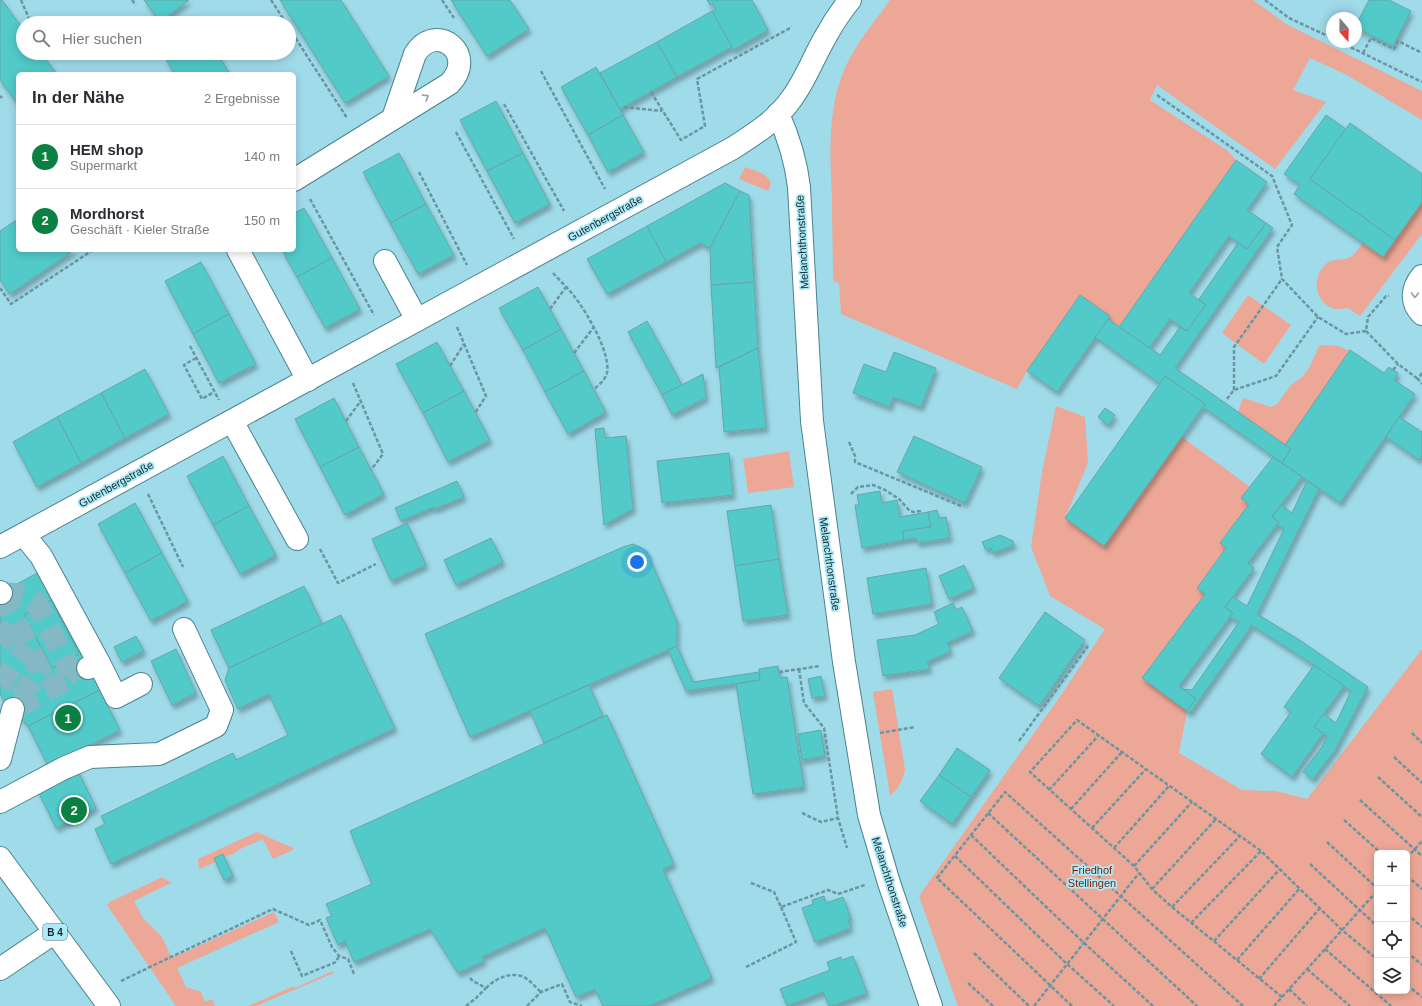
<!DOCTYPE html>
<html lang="de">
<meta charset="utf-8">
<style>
:root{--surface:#fff;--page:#f2f2f3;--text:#2b2b33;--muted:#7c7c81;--line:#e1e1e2;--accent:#0b8043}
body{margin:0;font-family:Arial,sans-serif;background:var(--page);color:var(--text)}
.controls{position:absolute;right:12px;bottom:12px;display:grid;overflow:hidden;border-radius:6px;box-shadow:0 2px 10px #0003}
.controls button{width:36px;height:36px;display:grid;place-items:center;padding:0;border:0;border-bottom:1px solid var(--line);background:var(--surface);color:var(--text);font:20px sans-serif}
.compass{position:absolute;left:1326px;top:12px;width:36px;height:36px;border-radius:50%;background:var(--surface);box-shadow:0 2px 10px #0003;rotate:160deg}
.you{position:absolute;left:637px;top:562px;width:14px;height:14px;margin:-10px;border:3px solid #fff;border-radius:50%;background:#1a73e8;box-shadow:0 0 0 6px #1a73e833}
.badge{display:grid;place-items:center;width:26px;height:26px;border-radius:50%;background:var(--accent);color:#fff;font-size:13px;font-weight:700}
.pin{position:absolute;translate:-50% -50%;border:2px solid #fff;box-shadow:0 1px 4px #0006}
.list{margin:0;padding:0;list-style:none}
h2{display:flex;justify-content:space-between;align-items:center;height:52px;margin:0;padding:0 16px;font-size:17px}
h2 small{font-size:13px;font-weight:400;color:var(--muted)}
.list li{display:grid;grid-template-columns:26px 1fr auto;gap:12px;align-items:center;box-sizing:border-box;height:64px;padding:0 16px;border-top:1px solid var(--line)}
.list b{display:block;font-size:15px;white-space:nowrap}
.list p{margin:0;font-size:13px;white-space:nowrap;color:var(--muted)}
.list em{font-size:13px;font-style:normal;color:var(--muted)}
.icon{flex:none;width:22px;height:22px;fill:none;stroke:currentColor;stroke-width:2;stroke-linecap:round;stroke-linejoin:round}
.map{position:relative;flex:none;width:1422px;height:1006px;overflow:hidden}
.search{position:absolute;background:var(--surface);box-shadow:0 2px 10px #0003;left:16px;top:16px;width:280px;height:44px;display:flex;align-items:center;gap:10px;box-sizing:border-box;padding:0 14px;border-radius:22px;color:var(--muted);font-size:15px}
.panel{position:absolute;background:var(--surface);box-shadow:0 2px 10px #0003;left:16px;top:72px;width:280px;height:180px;border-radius:6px}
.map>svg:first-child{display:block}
</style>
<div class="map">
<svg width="1422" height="1006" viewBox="0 0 1422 1006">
<defs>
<filter id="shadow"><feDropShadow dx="2.5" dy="4.5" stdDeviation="2" flood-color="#0004"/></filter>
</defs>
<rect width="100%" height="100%" fill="#a0dbea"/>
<!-- green -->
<g fill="#eda796" fill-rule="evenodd">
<path d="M 890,0 L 1253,0 L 1286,24 L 1422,91 L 1422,120 L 1347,75 L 1310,58 L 1293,90 L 1326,102 L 1275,169 L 1157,85 L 1150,100 L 1228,151 L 1236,160 L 1119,327 L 1108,319 L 1110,316 L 1080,295 L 1027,371 L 1017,389 L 841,314 L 839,283 L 834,282 L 833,278 C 833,252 832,226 832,199 C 830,157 827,108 845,68 C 857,41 874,23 890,0 Z"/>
<path d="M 745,167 C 756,171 778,176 768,191 L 739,179 Z"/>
<path d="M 1422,202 L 1422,234 L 1360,316 L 1348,308 C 1345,308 1340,310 1336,309 C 1332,309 1328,306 1325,304 C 1314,293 1314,276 1325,265 C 1331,258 1340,261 1348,258 C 1354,256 1359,248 1363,243 L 1383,257 Z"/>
<path d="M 1248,295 L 1291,325 L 1264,364 L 1222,333 Z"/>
<path d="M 1325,345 L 1338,346 L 1350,351 L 1285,445 L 1238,412 L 1243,398 L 1271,407 L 1277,404 L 1291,385 L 1303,376 L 1309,368 L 1319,346 Z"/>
<path d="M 1056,406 L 1085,417 L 1088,463 L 1065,518 L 1104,546 L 1182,437 L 1250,487 L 1241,498 L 1249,504 L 1220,543 L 1226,548 L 1197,587 L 1205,594 L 1142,678 L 1187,711 L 1179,753 L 1242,790 L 1276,791 L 1307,799 L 1422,649 L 1422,1006 L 958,1006 L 919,896 L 1059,698 L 1105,629 L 1050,596 L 1031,547 L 1042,472 ZM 1377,853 L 1407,853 L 1407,991 L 1377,991 Z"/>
<path d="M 789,451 L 794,487 L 748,493 L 743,459 Z"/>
<path d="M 892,689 L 905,770 C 903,780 898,790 890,795 L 873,692 Z"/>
<path d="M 257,832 L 293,848 L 293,850 L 273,859 L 263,839 L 238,850 L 235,853 L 224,857 L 223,854 L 214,858 L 216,862 L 199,869 L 198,859 Z"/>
<path d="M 162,877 L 171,883 L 134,901 L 143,918 L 162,937 L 172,958 L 274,912 L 279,922 L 177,968 L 186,987 L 201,992 L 205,1002 L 212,999 L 215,1006 L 176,1006 L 107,905 L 110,902 Z"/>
<path d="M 333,971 L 334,973 L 256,1006 L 248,1006 L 294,986 L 295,988 Z"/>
</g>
<!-- building -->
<g fill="#51cac9" stroke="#68a6a5" filter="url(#shadow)">
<path d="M 0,0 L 2,0 L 23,29 L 23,53 L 41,53 L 57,74 L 18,74 L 18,104 L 0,80 Z"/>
<path d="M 144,0 L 189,0 L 160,22 Z"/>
<path d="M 280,0 L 341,0 L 389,76 L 345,103 Z"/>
<path d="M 451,0 L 510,0 L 529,29 L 487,56 Z"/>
<path d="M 707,0 L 752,0 L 768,30 L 733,50 L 712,11 L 716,10 L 713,4 L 710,5 Z"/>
<path d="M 1369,0 L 1389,0 L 1411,11 L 1393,46 L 1356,28 L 1356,25 Z"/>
<path d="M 712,11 L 732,47 L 677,77 L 657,42 Z"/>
<path d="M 657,42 L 677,77 L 620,109 L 600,73 Z"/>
<path d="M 178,53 L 217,53 L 230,74 L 175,74 L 166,60 Z"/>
<path d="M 596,67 L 623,115 L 588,135 L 561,87 Z"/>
<path d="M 496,101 L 523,153 L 487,171 L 460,120 Z"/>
<path d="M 623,115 L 644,152 L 608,172 L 588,135 Z"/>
<path d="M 1326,115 L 1346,129 L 1310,179 L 1395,240 L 1383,257 L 1294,194 L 1300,185 L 1284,174 Z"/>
<path d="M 1350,123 L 1422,174 L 1422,202 L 1395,240 L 1310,179 Z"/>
<path d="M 399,153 L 426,204 L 390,223 L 363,172 Z"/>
<path d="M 523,153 L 550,204 L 515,223 L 487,171 Z"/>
<path d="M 1236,160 L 1267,182 L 1247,210 L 1266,223 L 1247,249 L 1229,236 L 1189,293 L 1206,305 L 1187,331 L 1170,319 L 1149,348 L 1119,327 Z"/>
<path d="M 725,183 L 740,191 L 710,248 L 700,243 L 666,262 L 647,226 Z"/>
<path d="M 740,191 L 749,195 L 754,282 L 711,285 L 710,248 Z"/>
<path d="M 426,204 L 454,255 L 418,274 L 390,223 Z"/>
<path d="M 304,208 L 332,258 L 297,277 L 282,250 L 294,250 L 294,213 Z"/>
<path d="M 18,219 L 18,250 L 74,250 L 10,294 L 0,280 L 0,231 Z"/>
<path d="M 1266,223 L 1273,228 L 1175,368 L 1291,449 L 1282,463 L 1203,407 L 1205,404 L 1165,376 L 1160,384 L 1095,337 L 1108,319 L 1160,355 L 1180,327 L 1187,331 L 1206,305 L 1199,299 L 1238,243 L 1247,249 Z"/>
<path d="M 647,226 L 666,262 L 607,294 L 587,259 Z"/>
<path d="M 332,258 L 360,309 L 325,328 L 297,277 Z"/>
<path d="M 201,262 L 229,314 L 193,334 L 165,281 Z"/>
<path d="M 754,282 L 758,348 L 716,368 L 711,285 Z"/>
<path d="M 538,287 L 561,329 L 523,350 L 499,308 Z"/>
<path d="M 1080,295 L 1110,316 L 1057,392 L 1027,371 Z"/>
<path d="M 229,314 L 256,364 L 219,383 L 193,334 Z"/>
<path d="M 647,321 L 682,385 L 662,395 L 628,332 Z"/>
<path d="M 561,329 L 584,371 L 545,392 L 523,350 Z"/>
<path d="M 437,342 L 464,391 L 423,413 L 396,364 Z"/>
<path d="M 758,348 L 766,428 L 724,432 L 719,367 Z"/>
<path d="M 1350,350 L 1384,373 L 1389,367 L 1393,370 L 1398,373 L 1394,380 L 1415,394 L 1340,503 L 1282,463 L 1291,449 L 1285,445 Z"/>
<path d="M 894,352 L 936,368 L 921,407 L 893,397 L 890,407 L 853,393 L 864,364 L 886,372 Z"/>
<path d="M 145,369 L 169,414 L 125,438 L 101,393 Z"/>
<path d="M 584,371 L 606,412 L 568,434 L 545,392 Z"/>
<path d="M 703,374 L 706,398 L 672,415 L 662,395 Z"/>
<path d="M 1165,376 L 1205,404 L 1104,546 L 1065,518 Z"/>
<path d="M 464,391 L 490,440 L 448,462 L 423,413 Z"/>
<path d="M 101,393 L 125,438 L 81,463 L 57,417 Z"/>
<path d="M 334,398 L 359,447 L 320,467 L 295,419 Z"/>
<path d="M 1105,408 L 1115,415 L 1108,425 L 1098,417 Z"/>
<path d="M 57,417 L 81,463 L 37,487 L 13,442 Z"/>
<path d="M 1399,417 L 1422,432 L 1422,456 L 1419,460 L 1386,437 Z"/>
<path d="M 604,428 L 605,438 L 626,436 L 633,509 L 604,525 L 595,429 Z"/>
<path d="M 914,436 L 982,467 L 965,503 L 897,472 Z"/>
<path d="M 359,447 L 384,494 L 345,515 L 320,467 Z"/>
<path d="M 729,453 L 733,495 L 662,503 L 657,461 Z"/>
<path d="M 223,456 L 249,506 L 213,525 L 187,476 Z"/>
<path d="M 1273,457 L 1302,477 L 1272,517 L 1279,522 L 1248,563 L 1254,568 L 1225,607 L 1233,613 L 1179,686 L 1196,699 L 1187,711 L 1142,678 L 1205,594 L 1197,588 L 1226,548 L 1220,543 L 1249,504 L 1241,498 Z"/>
<path d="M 457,481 L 464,497 L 435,509 L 434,507 L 401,521 L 395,508 Z"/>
<path d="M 1307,481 L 1319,489 L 1257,614 L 1298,639 L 1368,687 L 1335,750 L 1313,779 L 1303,772 L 1322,747 L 1327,736 L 1314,727 L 1323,714 L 1336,723 L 1351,691 L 1314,665 L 1251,625 L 1248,631 L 1190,713 L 1187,711 L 1196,699 L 1183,689 L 1192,690 L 1239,622 L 1230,617 L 1233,613 L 1225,607 L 1233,597 L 1247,606 L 1284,529 L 1277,525 L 1279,522 L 1272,517 L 1281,505 L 1292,513 Z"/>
<path d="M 880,491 L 882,503 L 897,500 L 900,517 L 928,512 L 931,527 L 903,531 L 904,540 L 862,548 L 855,505 L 859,505 L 857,495 Z"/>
<path d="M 135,503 L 162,553 L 125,573 L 98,524 Z"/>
<path d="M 771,505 L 779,559 L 735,566 L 727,511 Z"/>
<path d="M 249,506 L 276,555 L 240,574 L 213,525 Z"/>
<path d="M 937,510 L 939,518 L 946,517 L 950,538 L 917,543 L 916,538 L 904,540 L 903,531 L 931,527 L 928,512 Z"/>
<path d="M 407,523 L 426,565 L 391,581 L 372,539 Z"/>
<path d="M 1000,535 L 1013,541 L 1014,545 L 993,553 L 991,548 L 986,550 L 982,542 Z"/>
<path d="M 491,538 L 503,562 L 456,585 L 444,560 Z"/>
<path d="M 633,544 L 640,547 L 647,552 L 677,621 L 677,646 L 470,737 L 425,634 L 623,547 Z"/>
<path d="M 162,553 L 188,601 L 151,621 L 125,573 Z"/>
<path d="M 779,559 L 788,615 L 743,621 L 735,566 Z"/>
<path d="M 964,565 L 974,588 L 949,599 L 939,576 Z"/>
<path d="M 926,568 L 932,604 L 873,614 L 867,578 Z"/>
<path d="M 39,572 L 100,690 L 28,726 L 0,695 L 0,593 Z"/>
<path d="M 304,586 L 322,624 L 229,668 L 211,630 Z"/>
<path d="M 51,600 L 79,654 L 52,668 L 24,615 Z"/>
<path d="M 953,603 L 956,610 L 962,607 L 973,631 L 947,643 L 951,651 L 927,662 L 930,669 L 883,676 L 877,640 L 915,635 L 939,624 L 934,612 Z"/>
<path d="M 1045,612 L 1085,640 L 1039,706 L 999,678 Z"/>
<path d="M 341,615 L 395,728 L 111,864 L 95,829 L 105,824 L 101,816 L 233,753 L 236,760 L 288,735 L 269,694 L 238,709 L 225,680 L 229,668 Z"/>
<path d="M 136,636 L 144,651 L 122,662 L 114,647 Z"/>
<path d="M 677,646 L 693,682 L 759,672 L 760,680 L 686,691 L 668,650 Z"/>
<path d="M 176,649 L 196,693 L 172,705 L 151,661 Z"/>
<path d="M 1314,665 L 1344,686 L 1314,727 L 1323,733 L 1292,777 L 1261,754 L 1291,712 L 1284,707 Z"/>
<path d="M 778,666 L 780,678 L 787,677 L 804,787 L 753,794 L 736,684 L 760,680 L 759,669 Z"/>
<path d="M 821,676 L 825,696 L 812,698 L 808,679 Z"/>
<path d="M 589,685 L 603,716 L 544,743 L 530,711 Z"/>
<path d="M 100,690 L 120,730 L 48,766 L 28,726 Z"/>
<path d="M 607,715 L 674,864 L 663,869 L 712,978 L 649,1006 L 603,1006 L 595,989 L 576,997 L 545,928 L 482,957 L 484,961 L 458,973 L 430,929 L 354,962 L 345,941 L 338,945 L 326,918 L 332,916 L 326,904 L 372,884 L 350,831 Z"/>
<path d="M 821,730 L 825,756 L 802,760 L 798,734 Z"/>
<path d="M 957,748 L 990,770 L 971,797 L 939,775 Z"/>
<path d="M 77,769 L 96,808 L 56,828 L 37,789 Z"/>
<path d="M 939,775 L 971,797 L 952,824 L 920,801 Z"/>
<path d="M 223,854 L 233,876 L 224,880 L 214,858 Z"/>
<path d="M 824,896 L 826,903 L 843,897 L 851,919 L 848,920 L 851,928 L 815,942 L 802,908 L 813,904 L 812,900 Z"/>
<path d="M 853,956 L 867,993 L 832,1006 L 829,1006 L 823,992 L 787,1006 L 780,989 L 830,970 L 827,962 L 841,957 L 842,960 Z"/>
</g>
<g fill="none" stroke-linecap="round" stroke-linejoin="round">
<!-- minor-tunnel -->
<g stroke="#84b8c5" stroke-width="22" stroke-dasharray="22 11" stroke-linecap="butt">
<path d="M 1,593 L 40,670 L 13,709"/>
<path d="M 1,593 C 13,594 28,593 36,602 L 68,666 C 70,674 68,677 62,682"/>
<path d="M 0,644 L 16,622"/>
<path d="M 0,686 L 28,646"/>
<path d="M 17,707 L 75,675"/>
</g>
<defs>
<g id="minor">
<path d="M 778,114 C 789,138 796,162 799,187 L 812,421 L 844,662 L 869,815 L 889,883 L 931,1006"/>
<path d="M 294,180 L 449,84 C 479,55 436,20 415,54 L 393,118"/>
<path d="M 238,250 L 308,380"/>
<path d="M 385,261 L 417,320"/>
<path d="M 1422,276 C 1412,288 1410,302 1422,314"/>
<path d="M 232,421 L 297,539"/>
<path d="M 24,535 L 41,556 L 99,663"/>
<path d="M 0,547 L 733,148 C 755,134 777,120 792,98 C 806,79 814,56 826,36 C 833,23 841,11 850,0"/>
<path d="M 0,592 L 1,593"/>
<path d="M 88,668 L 99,663 L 116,697 L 141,684"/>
<path d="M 0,759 L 13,709"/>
<path d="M 0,802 L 64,768 L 90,757 L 159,754 L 216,726 L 222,710 L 184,629"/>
<path d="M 0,969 L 55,932"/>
</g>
<path id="major" d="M 0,858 L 109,1006"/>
</defs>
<!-- minor casing -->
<use href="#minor" stroke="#4a8390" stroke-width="24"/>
<!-- major casing -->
<use href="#major" stroke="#4a8390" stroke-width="24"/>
<!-- path -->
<g stroke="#6996a1" stroke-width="2.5" stroke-dasharray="4 2" stroke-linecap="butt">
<path d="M 21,0 L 31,23"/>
<path d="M 132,0 L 136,5"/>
<path d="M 271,0 L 286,23"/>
<path d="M 442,0 L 454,18"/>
<path d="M 1265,0 L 1289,18 L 1332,38"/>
<path d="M 289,28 L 347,118"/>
<path d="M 1340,42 L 1422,82"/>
<path d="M 1363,53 L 1371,38 L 1394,49 L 1398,41 L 1422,53"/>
<path d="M 541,71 L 605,189"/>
<path d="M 651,92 L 681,140 L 705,126 L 697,79 L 792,27"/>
<path d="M 1157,95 L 1272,176 L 1292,225 L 1277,247 L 1282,279 L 1318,317 L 1346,334 L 1366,331 L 1368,317 L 1386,296 L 1389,296"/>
<path d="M 0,96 L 2,98"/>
<path d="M 504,104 L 564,211"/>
<path d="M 624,107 L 662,111"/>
<path d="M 456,132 L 514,239"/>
<path d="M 419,172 L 467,265"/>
<path d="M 310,199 L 374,315"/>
<path d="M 553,273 C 560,281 568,288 574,296 C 586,311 611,353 607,373 C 605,380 599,385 594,389"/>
<path d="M 0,288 L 11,304 L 93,250"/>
<path d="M 550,309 L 566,287"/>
<path d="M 457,327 L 486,396 L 475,413"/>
<path d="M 1366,331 L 1398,364 L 1418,379"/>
<path d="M 190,346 L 219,400"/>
<path d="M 574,353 L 594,327"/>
<path d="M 196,358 L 184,365 L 202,399 L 214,392"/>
<path d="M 450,366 L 464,344"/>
<path d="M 1393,370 L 1398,364"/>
<path d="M 1422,373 L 1418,379 L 1422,384"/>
<path d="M 353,383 L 383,454 L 371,470"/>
<path d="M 1234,390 L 1234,347 L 1282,279"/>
<path d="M 1227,399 L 1234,390 L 1276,376 L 1318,317"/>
<path d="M 346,421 L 360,402"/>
<path d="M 849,442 L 855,456 L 855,462 L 961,506"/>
<path d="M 148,494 L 183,567"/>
<path d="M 851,494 L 858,487 L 873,485 L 885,490 L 899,499 L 910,511 L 914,512 L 921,511"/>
<path d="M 320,549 L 338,583 L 376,564"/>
<path d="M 799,669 L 804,703 L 824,728 L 838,818 L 847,848"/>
<path d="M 779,672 L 820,666"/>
<path d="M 880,733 L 915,727"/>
<path d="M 1412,733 L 1422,743"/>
<path d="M 1019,741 L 1088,646"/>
<path d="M 1394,757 L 1422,783"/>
<path d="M 1378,777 L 1422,817"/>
<path d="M 1049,790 L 1099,735"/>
<path d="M 1360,800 L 1422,856"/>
<path d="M 1071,809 L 1122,752"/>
<path d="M 802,813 L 821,822 L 838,818"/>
<path d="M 988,813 L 1197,1006"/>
<path d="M 1344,820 L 1381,853"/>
<path d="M 1092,828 L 1146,769"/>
<path d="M 971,835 L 1084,943 L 1153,1006"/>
<path d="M 1327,842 L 1377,888"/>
<path d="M 1114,848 L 1169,786"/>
<path d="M 955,856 L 1067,964 L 1114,1006"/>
<path d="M 1407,858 L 1422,841"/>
<path d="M 1310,864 L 1377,926"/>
<path d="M 1134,866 L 1192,802"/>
<path d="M 1407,876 L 1422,889"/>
<path d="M 751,883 L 774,892 L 781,907 L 828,890 L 838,894 L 865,885"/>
<path d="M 1152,889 L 1216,819"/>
<path d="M 1172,907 L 1240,836"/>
<path d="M 1407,914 L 1422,927"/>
<path d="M 1191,923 L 1261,851"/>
<path d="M 1214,941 L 1280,869"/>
<path d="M 1325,949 L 1391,1006"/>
<path d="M 291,951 L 302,976 L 336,962 L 339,956"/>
<path d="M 1407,952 L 1422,965"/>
<path d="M 974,953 L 1029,1006"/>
<path d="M 1237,960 L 1300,888"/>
<path d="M 746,967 L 796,942 L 781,907"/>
<path d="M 1307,969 L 1350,1006"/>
<path d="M 1259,979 L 1320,908"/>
<path d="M 121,981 L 154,965 L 273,909 L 309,925 L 320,920 L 332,947 L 339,956 L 348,959 L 354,974"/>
<path d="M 968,983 L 993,1006"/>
<path d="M 1407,985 L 1422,997"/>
<path d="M 486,988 C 495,979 510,971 524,977 C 530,980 535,987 541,992"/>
<path d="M 1289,989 L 1307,1006"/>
<path d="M 1282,997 L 1172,907 L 1152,889 L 1134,866 L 1030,772 L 1077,720 L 1261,851 L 1342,930 L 1377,959"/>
<path d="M 466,1006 L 475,999 L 486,988 L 473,981 L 470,978"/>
<path d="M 527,1006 L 541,992 L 562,984 L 570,1002 L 582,1006"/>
<path d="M 1034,1006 L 1139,873"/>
<path d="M 1072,1006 L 937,878 L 1005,792 L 1243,1006"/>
<path d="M 1274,1006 L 1377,891"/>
</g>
<!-- minor -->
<use href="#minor" stroke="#fff" stroke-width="22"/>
<!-- major -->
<use href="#major" stroke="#fff" stroke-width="22"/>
</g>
<!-- one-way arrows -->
<defs><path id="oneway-chevron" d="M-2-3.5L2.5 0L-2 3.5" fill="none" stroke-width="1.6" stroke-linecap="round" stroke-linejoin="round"/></defs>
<g stroke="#95a0a2">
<use href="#oneway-chevron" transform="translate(426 97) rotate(-32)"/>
<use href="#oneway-chevron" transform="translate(1415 295) rotate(91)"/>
</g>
<g text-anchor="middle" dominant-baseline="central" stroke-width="3.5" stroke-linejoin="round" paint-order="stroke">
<!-- shield labels -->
<rect fill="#ade9f7" stroke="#41646c" stroke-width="1" x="43" y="924" width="24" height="16" rx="3"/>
<g font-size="10" font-weight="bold" fill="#132b30">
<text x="55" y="932">B 4</text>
</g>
<!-- street labels -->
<g font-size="11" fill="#132b30" stroke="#ade9f7">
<text transform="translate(605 218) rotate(-29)">Gutenbergstraße</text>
<text transform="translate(802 242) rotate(-93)">Melanchthonstraße</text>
<text transform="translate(116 484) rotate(-29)">Gutenbergstraße</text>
<text transform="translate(830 564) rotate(82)">Melanchthonstraße</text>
<text transform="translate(890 882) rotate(72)">Melanchthonstraße</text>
</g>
<!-- park labels -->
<g font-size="11" fill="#7e220a" stroke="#ade9f7">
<text x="1092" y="870">Friedhof<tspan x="1092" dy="13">Stellingen</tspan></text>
</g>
</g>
</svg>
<div class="controls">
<button>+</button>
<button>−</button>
<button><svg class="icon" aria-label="locate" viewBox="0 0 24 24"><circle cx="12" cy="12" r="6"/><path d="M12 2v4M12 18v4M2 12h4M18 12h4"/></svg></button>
<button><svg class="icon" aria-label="layers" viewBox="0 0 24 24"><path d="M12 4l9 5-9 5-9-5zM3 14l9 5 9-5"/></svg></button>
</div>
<svg class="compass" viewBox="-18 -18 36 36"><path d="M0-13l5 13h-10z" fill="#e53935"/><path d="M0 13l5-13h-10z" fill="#7c7c81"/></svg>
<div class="you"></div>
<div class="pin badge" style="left:68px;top:718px">1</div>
<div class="pin badge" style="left:74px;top:810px">2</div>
<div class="search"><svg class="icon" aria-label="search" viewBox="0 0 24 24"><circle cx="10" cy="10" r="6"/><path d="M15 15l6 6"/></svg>Hier suchen</div>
<section class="panel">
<h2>In der Nähe<small>2 Ergebnisse</small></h2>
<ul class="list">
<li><span class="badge">1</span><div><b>HEM shop</b><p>Supermarkt</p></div><em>140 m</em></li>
<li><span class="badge">2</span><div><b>Mordhorst</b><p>Geschäft · Kieler Straße</p></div><em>150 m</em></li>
</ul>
</section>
</div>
